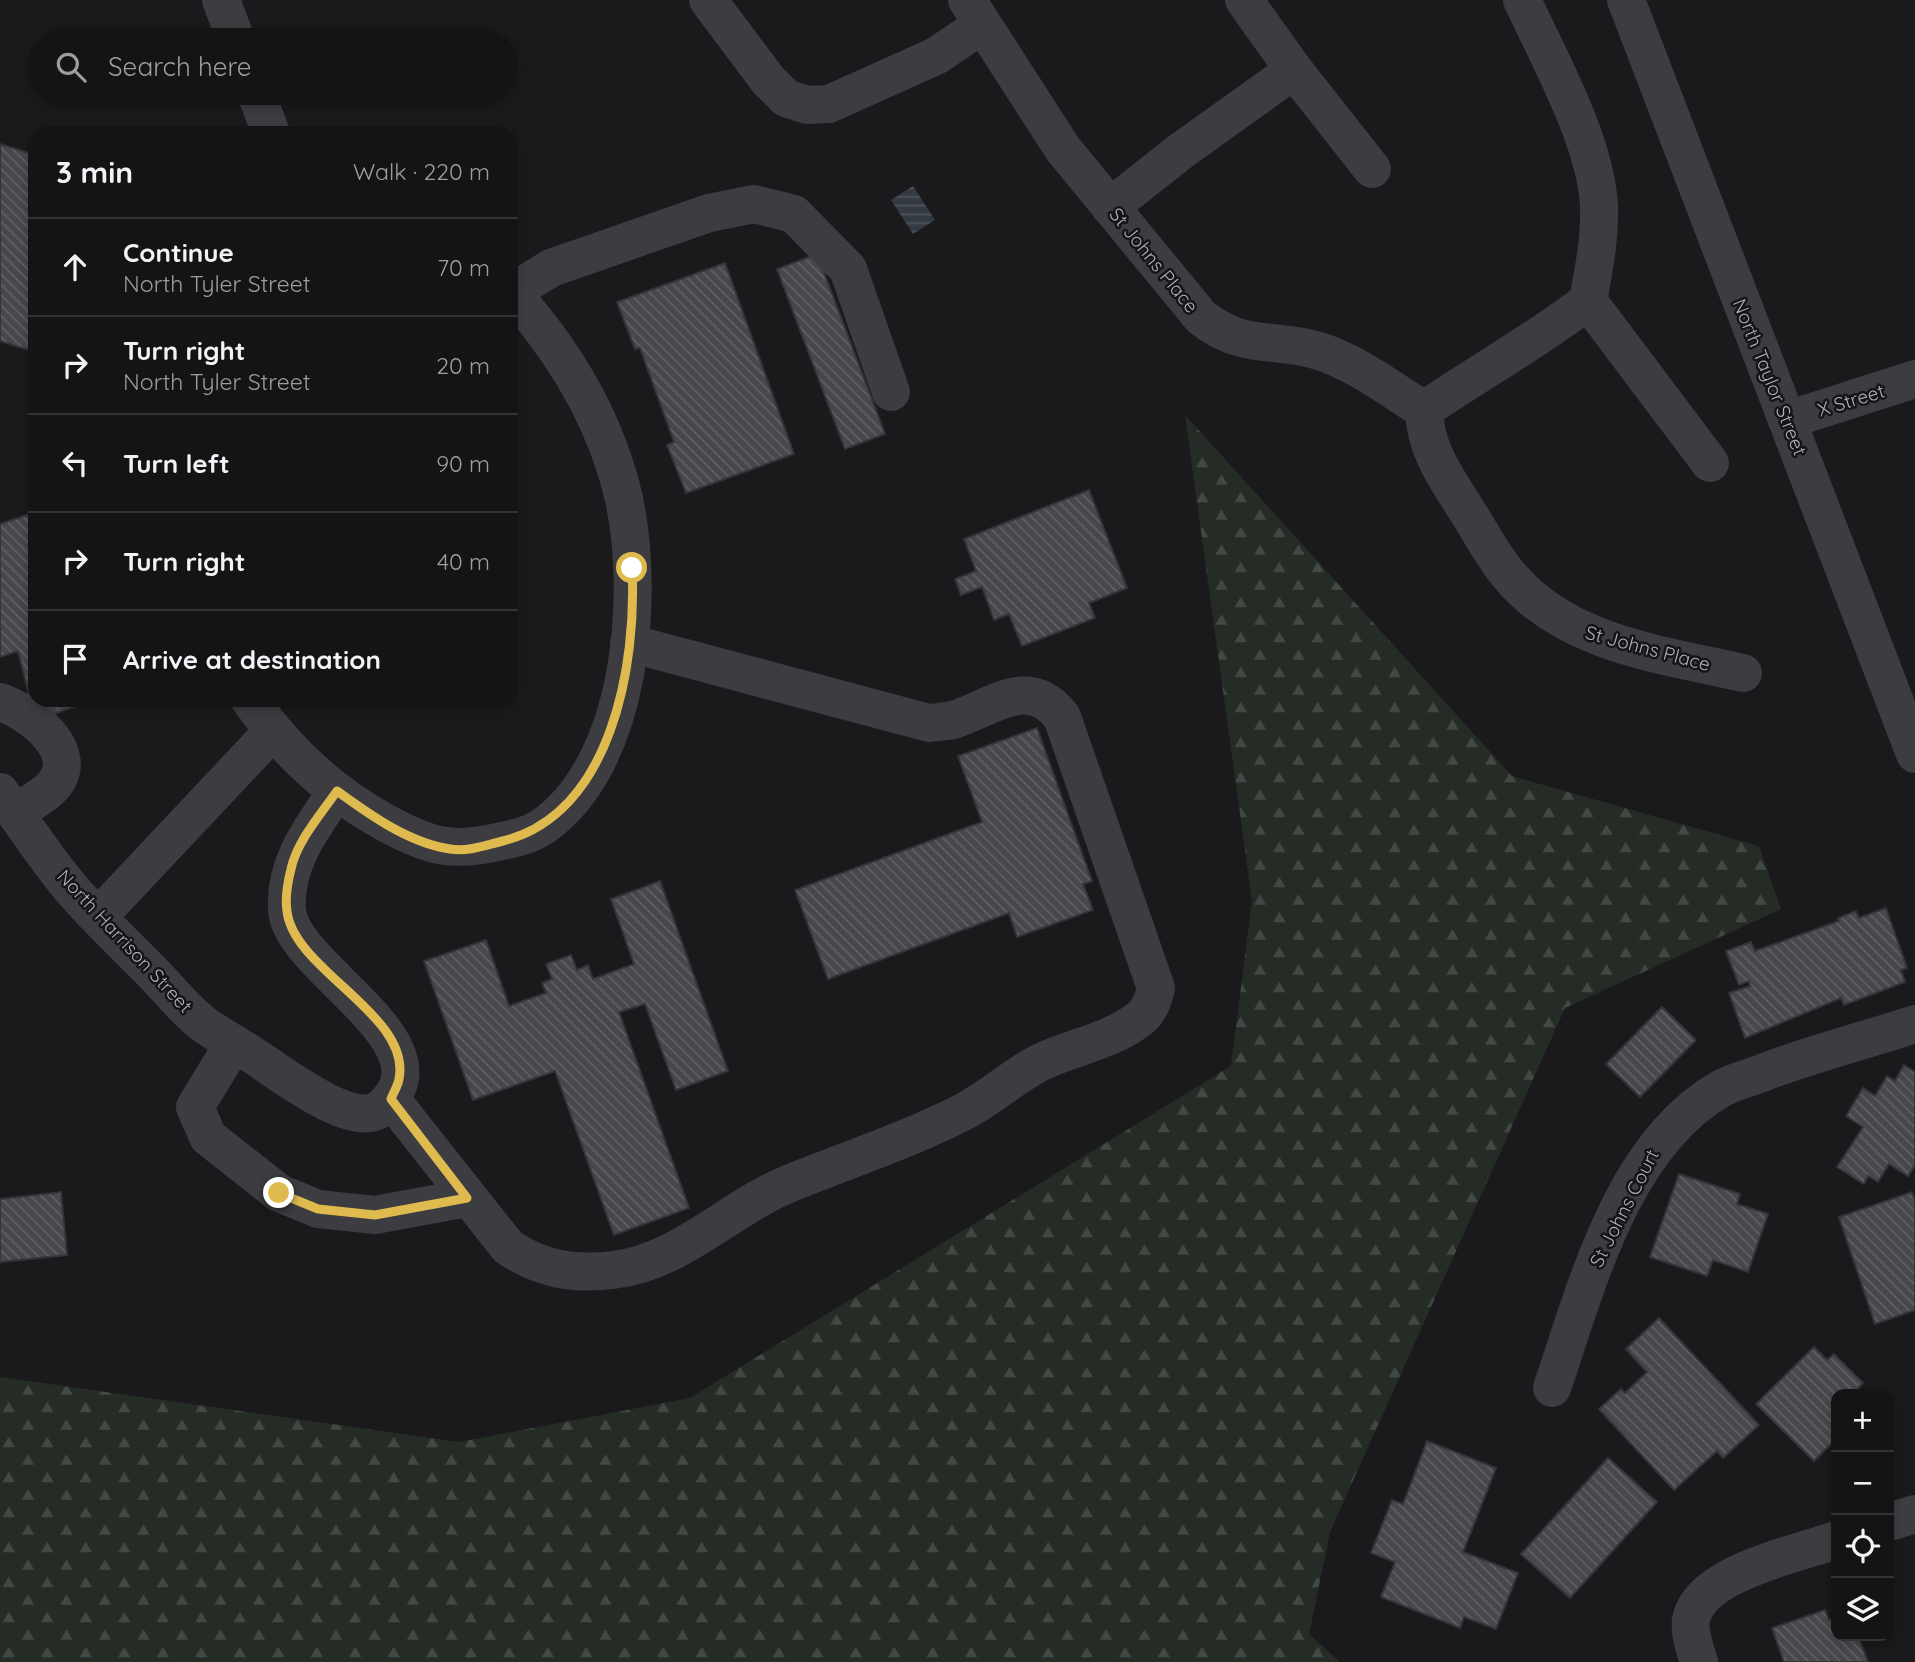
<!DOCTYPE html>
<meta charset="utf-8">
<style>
:root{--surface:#141415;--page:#1d1d1e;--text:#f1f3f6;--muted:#9d9ea0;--line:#333334}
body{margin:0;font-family:Quicksand,sans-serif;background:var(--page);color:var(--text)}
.controls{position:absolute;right:21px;bottom:21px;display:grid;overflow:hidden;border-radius:14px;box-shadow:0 4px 10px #0003}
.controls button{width:63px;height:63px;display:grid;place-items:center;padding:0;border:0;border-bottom:2px solid var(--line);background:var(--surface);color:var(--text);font:35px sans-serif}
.stop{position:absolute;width:21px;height:21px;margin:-16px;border:5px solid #dfbb4f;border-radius:50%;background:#fff}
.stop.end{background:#dfbb4f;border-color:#fff;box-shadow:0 2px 7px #0008}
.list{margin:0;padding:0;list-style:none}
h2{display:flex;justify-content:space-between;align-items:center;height:91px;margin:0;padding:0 28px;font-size:30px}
h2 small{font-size:23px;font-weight:400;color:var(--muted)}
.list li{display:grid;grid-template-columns:46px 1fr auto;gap:21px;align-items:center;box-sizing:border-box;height:98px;padding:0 28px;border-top:2px solid var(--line)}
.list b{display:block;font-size:26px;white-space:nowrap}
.list p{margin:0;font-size:23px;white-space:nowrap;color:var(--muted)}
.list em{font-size:23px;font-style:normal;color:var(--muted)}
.icon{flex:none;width:38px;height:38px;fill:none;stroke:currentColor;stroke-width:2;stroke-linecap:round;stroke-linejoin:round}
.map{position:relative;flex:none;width:1915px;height:1662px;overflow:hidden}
.search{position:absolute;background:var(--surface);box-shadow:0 4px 10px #0003;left:28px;top:28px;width:490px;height:77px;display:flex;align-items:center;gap:18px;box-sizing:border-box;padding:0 24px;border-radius:38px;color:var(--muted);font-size:26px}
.panel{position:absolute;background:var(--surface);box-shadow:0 4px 10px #0003;left:28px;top:126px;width:490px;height:581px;border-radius:21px}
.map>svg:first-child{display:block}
</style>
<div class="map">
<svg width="1915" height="1662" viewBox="0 0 1915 1662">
<defs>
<pattern id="forest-firs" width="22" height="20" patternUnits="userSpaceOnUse" patternTransform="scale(1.75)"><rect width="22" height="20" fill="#252c26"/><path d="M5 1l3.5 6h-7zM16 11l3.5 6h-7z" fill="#424843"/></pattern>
<pattern id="water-rules" width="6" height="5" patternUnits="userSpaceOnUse" patternTransform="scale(1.75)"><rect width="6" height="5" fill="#333a41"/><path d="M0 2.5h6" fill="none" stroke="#4e545a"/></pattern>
<pattern id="building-back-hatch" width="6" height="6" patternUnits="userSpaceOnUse" patternTransform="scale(1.75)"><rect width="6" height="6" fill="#48474c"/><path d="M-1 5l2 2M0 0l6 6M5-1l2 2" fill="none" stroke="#605f64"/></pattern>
</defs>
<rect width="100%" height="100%" fill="#1a1a1c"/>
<!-- forest -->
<path fill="url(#forest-firs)" d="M 1185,415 L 1512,776 L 1759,846 L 1781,909 L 1565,1008 L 1330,1532 L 1309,1634 L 1340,1662 L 0,1662 L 0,1377 L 459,1442 L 690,1398 L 1231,1066 L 1252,901 Z"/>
<!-- water -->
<path fill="url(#water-rules)" d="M 913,186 L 935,220 L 913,234 L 891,200 Z"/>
<!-- building -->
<g fill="url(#building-back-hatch)" stroke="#353438" stroke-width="2">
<path d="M 0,144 L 35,155 L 35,352 L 0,341 Z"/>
<path d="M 817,254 L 885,434 L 845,449 L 777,269 Z"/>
<path d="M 725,263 L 794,454 L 686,493 L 667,445 L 674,442 L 640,348 L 635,349 L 617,302 Z"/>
<path d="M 1089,490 L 1127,588 L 1089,603 L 1095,618 L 1022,646 L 1009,614 L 994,620 L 982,587 L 961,595 L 955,579 L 976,571 L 964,539 Z"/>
<path d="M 33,513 L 35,693 L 29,695 L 18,651 L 0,657 L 0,524 Z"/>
<path d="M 41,700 L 94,700 L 48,716 Z"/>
<path d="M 1037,728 L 1092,881 L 1083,884 L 1093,910 L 1017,937 L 1009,913 L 828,979 L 795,890 L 982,822 L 958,756 Z"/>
<path d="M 660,881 L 728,1071 L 676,1090 L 645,1004 L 619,1012 L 689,1208 L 614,1235 L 555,1071 L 473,1100 L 424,961 L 486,940 L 509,1006 L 546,993 L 542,983 L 552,979 L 546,964 L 571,955 L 577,970 L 588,965 L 593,979 L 634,964 L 611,899 Z"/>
<path d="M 1886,908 L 1907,968 L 1901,970 L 1905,982 L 1844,1005 L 1841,998 L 1745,1038 L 1729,993 L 1750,986 L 1749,981 L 1739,985 L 1726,951 L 1751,942 L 1755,951 L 1839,921 L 1838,918 L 1856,911 L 1859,918 Z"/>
<path d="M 1662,1007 L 1696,1040 L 1640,1097 L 1606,1064 Z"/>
<path d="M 1904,1065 L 1915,1072 L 1915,1165 L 1908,1176 L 1889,1164 L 1878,1182 L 1868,1176 L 1864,1184 L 1837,1167 L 1863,1127 L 1846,1116 L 1863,1088 L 1875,1096 L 1887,1076 L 1895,1081 Z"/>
<path d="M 1679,1174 L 1740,1194 L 1737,1204 L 1768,1214 L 1748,1272 L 1713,1260 L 1707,1276 L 1650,1257 Z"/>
<path d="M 61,1192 L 67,1255 L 0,1262 L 0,1199 Z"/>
<path d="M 1912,1192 L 1915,1201 L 1915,1310 L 1875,1324 L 1839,1217 Z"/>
<path d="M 1659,1318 L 1759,1425 L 1723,1458 L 1717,1451 L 1674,1490 L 1599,1409 L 1621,1389 L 1625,1393 L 1647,1372 L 1626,1349 Z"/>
<path d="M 1814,1347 L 1827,1360 L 1834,1354 L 1863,1383 L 1858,1388 L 1864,1394 L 1836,1394 L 1836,1450 L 1831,1444 L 1814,1461 L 1756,1404 Z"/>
<path d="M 1427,1441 L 1496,1468 L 1463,1552 L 1518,1573 L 1496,1629 L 1464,1617 L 1460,1628 L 1381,1597 L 1395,1562 L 1371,1553 L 1392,1500 L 1403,1504 Z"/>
<path d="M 1608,1458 L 1657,1502 L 1570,1598 L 1521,1554 Z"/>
<path d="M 1825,1610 L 1829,1620 L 1836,1618 L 1836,1636 L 1858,1636 L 1868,1662 L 1784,1662 L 1772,1628 Z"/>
</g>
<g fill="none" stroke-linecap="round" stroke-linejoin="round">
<!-- minor -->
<g stroke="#3c3c41" stroke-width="38">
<path d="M 221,0 L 236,40"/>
<path d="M 708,0 L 768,80 L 786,98 L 807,105 L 829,104 L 936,56 L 982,25"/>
<path d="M 967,0 L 1063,149 L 1201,317 C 1244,351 1273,337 1319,351 C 1357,363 1390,389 1424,410 C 1478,373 1536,341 1588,301 C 1594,269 1600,238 1599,206 C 1596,142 1549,58 1522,0"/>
<path d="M 1244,0 L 1294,70 L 1372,169"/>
<path d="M 1626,0 L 1915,754"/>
<path d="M 256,93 L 271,133"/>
<path d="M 1110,207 L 1181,151 L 1294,70"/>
<path d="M 512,292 L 551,268 L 709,213 L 754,204 L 794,214 L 848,269 L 891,392"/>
<path d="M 1588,301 L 1710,463"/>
<path d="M 1424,410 C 1425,450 1447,479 1467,511 C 1480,531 1492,555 1508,574 C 1565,644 1660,654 1743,673"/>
<path d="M 1787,420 L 1915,379"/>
<path d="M 250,700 C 286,751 331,793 386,823 C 430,847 453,853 502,841 C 516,838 530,835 542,827 C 632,765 645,597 624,499 C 606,420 564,351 511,292"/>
<path d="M 0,702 C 30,712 84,752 52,787 C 43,797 27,804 16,813"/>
<path d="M 0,792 C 25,825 48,863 76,894 C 99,920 125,945 150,970 C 167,987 183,1008 202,1023 C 217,1034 235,1044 251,1054 C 277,1070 354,1132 381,1108 C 456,1045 290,968 287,910 C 284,863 312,828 337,791"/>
<path d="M 98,917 L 273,731"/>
<path d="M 234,1043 L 195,1107 L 208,1137 L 279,1193 L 318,1209 L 375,1215 L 467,1198"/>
<path d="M 391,1099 L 508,1247 C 541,1269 573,1275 613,1270 C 682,1262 731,1206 793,1182 C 850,1159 911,1139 965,1111 C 991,1097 1014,1076 1041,1062 C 1073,1047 1110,1041 1138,1020 C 1149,1012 1153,1001 1156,988 L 1062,717 C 1030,675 996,705 956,719 C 947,722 938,722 929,723 L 629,643"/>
<path d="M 1552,1388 C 1587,1285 1622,1145 1722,1088 C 1736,1081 1753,1077 1767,1071 C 1816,1053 1866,1040 1915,1024"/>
<path d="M 1889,1522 L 1915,1514"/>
<path d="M 1699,1662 C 1695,1649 1689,1633 1691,1620 C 1699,1573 1797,1554 1836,1540"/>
</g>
</g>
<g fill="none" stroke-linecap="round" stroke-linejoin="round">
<!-- route -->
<path stroke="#dfbb4f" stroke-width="9" d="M 279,1193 L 318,1209 L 375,1215 L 467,1198 L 391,1099 C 393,1093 398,1086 399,1079 C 412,1015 293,970 287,911 C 285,899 288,881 291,869 C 297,841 321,814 337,791 C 370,815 409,843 450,849 C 468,852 486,845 503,841 C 612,814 637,664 632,568"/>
</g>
<g text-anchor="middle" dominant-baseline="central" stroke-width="5" stroke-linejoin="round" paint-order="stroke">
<!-- street labels -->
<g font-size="19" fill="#aeb1ba" stroke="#151517">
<text transform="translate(1154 260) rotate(51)">St Johns Place</text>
<text transform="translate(1770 377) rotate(68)">North Taylor Street</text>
<text transform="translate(1851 400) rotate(-17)">X Street</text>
<text transform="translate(1648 648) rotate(15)">St Johns Place</text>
<text transform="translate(125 941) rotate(47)">North Harrison Street</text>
<text transform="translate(1624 1208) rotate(-63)">St Johns Court</text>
</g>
</g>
</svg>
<div class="controls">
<button>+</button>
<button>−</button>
<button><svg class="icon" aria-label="locate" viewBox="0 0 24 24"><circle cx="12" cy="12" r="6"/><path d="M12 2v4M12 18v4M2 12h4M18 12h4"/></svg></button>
<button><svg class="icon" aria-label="layers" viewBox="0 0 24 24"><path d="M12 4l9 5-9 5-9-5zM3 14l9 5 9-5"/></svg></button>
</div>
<div class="stop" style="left:632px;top:568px"></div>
<div class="stop end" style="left:279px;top:1193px"></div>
<div class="search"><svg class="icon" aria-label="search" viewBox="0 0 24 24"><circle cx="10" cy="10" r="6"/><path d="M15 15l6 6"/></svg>Search here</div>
<section class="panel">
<h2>3 min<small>Walk · 220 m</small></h2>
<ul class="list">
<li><svg class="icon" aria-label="ahead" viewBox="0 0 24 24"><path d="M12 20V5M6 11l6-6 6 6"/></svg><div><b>Continue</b><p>North Tyler Street</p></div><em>70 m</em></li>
<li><svg class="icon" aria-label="right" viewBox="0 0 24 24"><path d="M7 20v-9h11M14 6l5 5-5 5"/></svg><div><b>Turn right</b><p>North Tyler Street</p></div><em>20 m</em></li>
<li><svg class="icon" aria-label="left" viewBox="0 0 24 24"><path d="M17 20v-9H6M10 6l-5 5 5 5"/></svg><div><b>Turn left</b></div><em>90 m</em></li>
<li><svg class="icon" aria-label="right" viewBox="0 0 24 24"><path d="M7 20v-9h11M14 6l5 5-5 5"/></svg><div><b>Turn right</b></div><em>40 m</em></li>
<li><svg class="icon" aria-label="arrive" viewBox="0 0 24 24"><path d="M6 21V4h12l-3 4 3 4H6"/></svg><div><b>Arrive at destination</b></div></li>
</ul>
</section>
</div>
